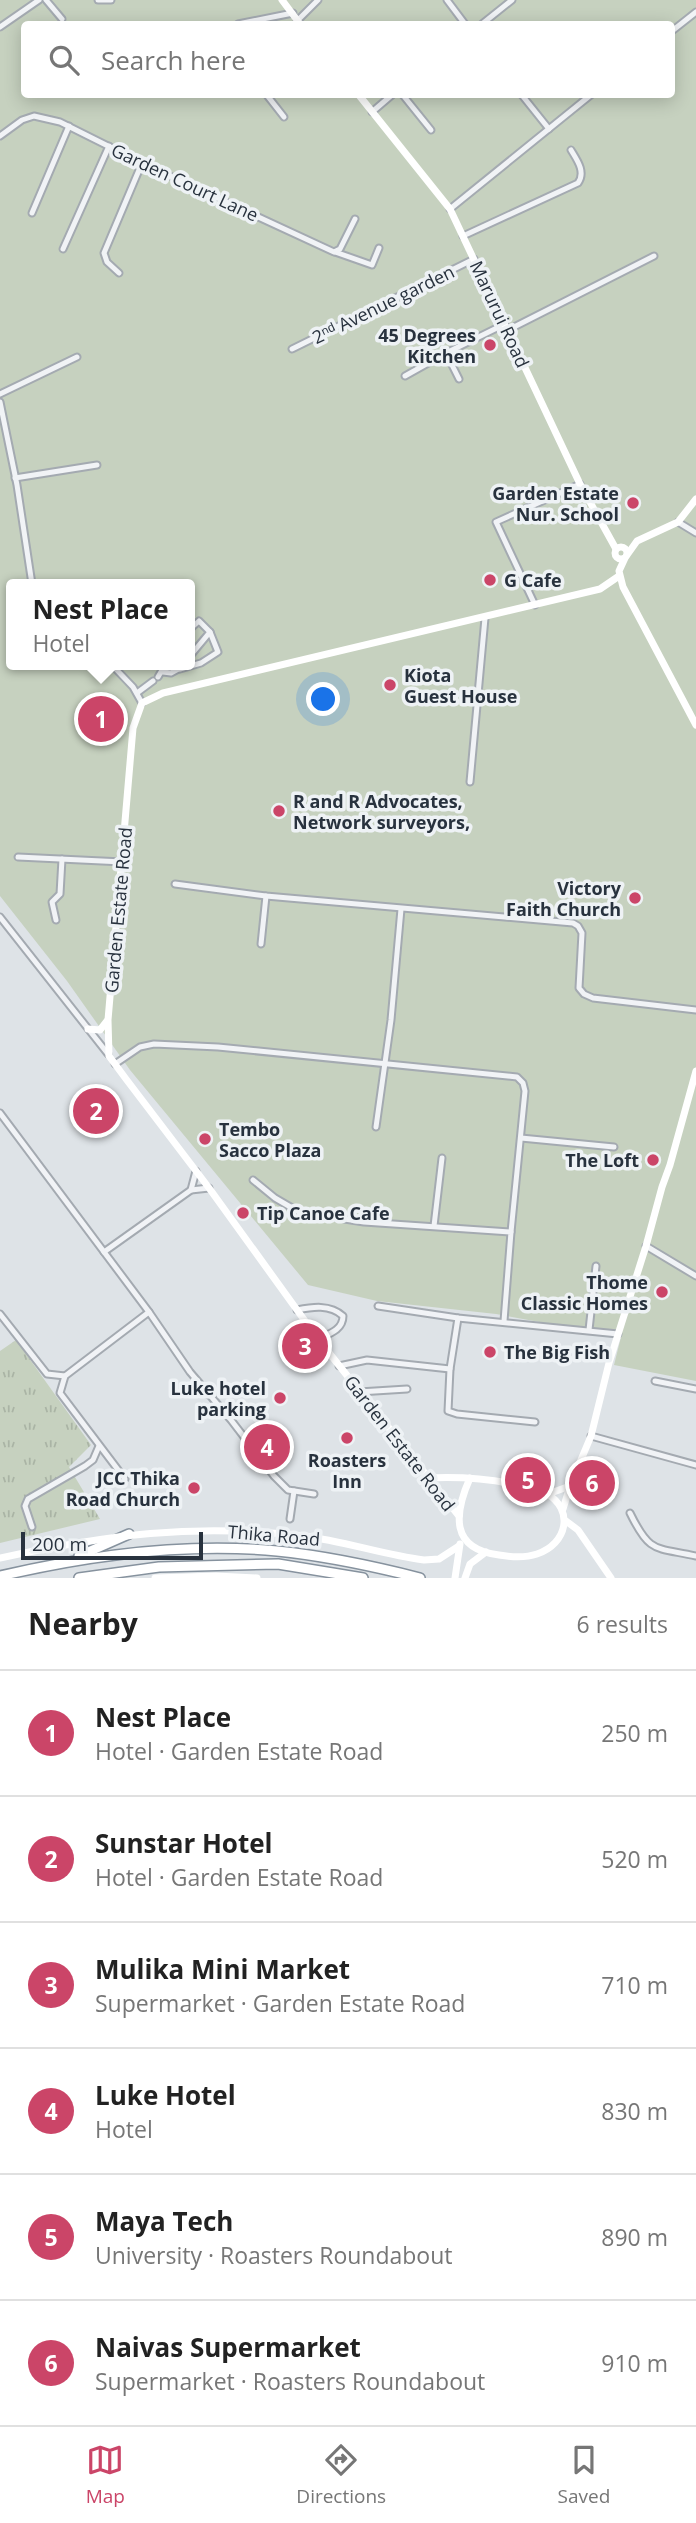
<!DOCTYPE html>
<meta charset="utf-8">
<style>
:root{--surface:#fff;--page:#f2f2f2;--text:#222;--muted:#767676;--line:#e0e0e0;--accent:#cb4568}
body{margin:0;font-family:"Open Sans",sans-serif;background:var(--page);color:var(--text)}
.scale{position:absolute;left:21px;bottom:18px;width:182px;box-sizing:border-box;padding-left:7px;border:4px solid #28323e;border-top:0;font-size:19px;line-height:24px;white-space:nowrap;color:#28323e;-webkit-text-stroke:5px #eef2f5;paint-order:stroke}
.you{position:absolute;left:324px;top:700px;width:24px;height:24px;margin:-18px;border:5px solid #fff;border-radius:50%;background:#1a73e8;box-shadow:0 0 0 10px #1a73e833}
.badge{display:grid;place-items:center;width:46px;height:46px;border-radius:50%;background:var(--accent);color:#fff;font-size:23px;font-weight:700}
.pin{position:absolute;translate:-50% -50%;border:4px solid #fff;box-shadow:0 2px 7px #0006}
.popup{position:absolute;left:6px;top:579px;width:189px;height:91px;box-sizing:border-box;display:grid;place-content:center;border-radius:7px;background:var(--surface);filter:drop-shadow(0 2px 5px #0005);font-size:23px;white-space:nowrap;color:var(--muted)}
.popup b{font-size:26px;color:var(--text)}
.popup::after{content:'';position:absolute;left:50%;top:100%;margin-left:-14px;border:14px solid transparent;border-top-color:var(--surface)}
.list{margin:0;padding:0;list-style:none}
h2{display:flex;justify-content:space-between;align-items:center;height:91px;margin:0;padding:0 28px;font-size:30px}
h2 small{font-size:23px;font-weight:400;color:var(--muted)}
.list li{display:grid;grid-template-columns:46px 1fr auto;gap:21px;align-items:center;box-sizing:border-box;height:126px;padding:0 28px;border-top:2px solid var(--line)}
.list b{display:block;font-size:26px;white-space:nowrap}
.list p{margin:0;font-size:23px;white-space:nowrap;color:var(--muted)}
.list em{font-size:23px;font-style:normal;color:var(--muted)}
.icon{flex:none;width:38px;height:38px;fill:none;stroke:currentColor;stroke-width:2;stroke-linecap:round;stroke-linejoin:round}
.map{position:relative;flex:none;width:696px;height:1578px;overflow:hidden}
.search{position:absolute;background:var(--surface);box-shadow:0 4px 18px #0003;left:21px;right:21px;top:21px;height:77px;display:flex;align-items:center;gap:18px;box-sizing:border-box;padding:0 24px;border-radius:7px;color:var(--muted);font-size:26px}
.sheet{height:847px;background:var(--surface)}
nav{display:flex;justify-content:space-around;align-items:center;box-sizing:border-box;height:98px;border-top:2px solid var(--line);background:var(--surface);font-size:19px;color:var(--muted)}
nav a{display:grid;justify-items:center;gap:4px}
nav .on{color:var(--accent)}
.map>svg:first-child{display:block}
</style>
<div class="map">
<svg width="696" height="1578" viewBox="0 0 696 1578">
<defs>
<pattern id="grass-tufts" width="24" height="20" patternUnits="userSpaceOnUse" patternTransform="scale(1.75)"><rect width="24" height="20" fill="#c6d1bf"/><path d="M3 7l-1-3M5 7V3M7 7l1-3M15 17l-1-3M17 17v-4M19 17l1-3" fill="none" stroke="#aab4a5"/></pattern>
</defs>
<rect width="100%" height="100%" fill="#dee3e7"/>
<!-- grass -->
<path fill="url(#grass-tufts)" d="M 16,1340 L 91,1445 L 69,1467 L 100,1519 L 0,1543 L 0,1351 Z"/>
<!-- garden -->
<path fill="#c6d1bf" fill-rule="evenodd" d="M 0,0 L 696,0 L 696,1381 L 614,1365 L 621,1337 L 496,1314 L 377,1301 L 308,1285 L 130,1070 L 67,981 L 0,896 ZM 24,24 L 672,24 L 672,94 L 24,94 ZM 12,584 L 190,584 L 190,665 L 12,665 Z"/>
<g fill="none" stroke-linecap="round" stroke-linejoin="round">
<defs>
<g id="street">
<path d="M 46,0 L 62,19"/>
<path d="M 98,0 L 111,0"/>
<path d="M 447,0 L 465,24"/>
<path d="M 297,21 L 318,0"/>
<path d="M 238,24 L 293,13"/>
<path d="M 482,24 L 512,0"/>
<path d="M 0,27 L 39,0"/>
<path d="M 672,31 L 696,12"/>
<path d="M 266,94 L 284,117"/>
<path d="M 402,94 L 431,130"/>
<path d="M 521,94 L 549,129"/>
<path d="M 372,112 L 393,94"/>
<path d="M 0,136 L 22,120 L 34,116 L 60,122 L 142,163 L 334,252 L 340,249 L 355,219"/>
<path d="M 450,209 L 592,94"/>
<path d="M 32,213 L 69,126"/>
<path d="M 463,236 L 578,183 C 586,172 577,160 571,150"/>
<path d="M 63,249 L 109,146"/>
<path d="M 335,252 L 372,265 L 379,248"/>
<path d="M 119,273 L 107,262 L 104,253 L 142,163"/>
<path d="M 508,330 L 654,256"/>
<path d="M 292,349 L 474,259"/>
<path d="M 405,376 L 446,353"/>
<path d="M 459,379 L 446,353 L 505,324"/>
<path d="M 0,394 L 77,357"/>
<path d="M 0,402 L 17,485 L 32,584"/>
<path d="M 15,478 L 97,465"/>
<path d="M 678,522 L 696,533"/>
<path d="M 535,605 L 496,522 L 580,484"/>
<path d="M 190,629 L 199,621 L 210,632 L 190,656"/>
<path d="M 112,665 L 133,687 L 142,703"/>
<path d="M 180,669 L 201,663 L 218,652 L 210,632"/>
<path d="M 163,672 L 171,673 L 182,667"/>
<path d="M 158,677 L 165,665"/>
<path d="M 137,693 L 153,681"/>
<path d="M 470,782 L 485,618"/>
<path d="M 18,857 L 123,862"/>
<path d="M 175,884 L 266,896 L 573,923 L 578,926 L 582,933 L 579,988 L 584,994 L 593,998 L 696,1010"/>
<path d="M 0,917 L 108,1054"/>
<path d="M 56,920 L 52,902 L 60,894 L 62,859"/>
<path d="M 261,944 L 266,896"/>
<path d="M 115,1064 L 140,1047 L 154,1044 L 218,1047 L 517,1077 L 523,1083 L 525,1091 L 511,1232"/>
<path d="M 0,1113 L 149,1312 L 190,1372 L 231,1420 L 274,1476 L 288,1490 L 314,1494"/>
<path d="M 376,1127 L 391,1020 L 401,909"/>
<path d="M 521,1138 L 614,1147"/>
<path d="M 253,1180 L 275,1198 L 299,1212 L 364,1222 L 511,1232 L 504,1321"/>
<path d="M 191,1190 L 196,1171"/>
<path d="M 434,1226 L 442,1158"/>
<path d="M 646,1246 L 696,1276"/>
<path d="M 104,1252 L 191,1190 L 209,1188"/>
<path d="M 378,1306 L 458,1318 L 618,1334"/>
<path d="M 297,1310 C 312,1307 330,1304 343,1316 C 343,1330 329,1334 318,1339"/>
<path d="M 0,1314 L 47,1374 L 65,1376"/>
<path d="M 458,1318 L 450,1369 L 448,1411 L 457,1414 L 535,1422"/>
<path d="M 589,1330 L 596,1266"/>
<path d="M 339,1366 L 367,1360 L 450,1369"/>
<path d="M 655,1381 L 696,1389"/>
<path d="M 359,1392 L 407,1389"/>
<path d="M 591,1436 L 696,1465"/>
<path d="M 125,1479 L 60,1393 L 65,1376 L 149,1312"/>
<path d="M 630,1513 C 650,1554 655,1547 696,1556"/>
<path d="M 290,1519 L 294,1491"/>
<path d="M 32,1527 L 25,1506 L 28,1499 L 85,1466 L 93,1460 L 99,1446"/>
</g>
<g id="highway">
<path d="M 79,1556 L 129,1534"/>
<path d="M 0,1576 C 90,1555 184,1542 277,1551 C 326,1556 373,1566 420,1578"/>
<path d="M 79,1578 L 159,1567 L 278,1564 L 363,1578"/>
</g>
</defs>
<!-- street casing -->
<use href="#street" stroke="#a4aab1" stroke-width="9"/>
<!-- highway casing -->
<use href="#highway" stroke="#86929e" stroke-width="12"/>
<!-- street -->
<use href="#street" stroke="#f1f3f6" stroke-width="5"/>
<!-- secondary -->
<g stroke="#fff" stroke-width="7">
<path d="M 282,0 L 300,24"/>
<path d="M 358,94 L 450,209 L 580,484 L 616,549"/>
<circle cx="621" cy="553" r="6"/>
<path d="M 627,555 L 637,541 L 678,522 L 696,499"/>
<path d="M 625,558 L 619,571 L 623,587 L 696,725"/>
<path d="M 88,1029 L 100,1030 L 107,1021"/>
<path d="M 427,1478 C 467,1476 508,1480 546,1493 C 575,1510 567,1544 537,1554 C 525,1558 511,1557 499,1555 C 450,1549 454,1514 470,1478"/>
<path d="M 548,1494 L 570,1486"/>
<path d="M 563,1509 L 570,1486 L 591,1436 L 609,1363 L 646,1246 L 662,1187 L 670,1165 L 696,1071"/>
<path d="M 459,1516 L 318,1339 L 209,1188 L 126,1079 L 109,1056 L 108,1020 L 133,728 L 142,703 L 163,693 L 600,589 L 619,576"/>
<path d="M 566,1521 L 578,1530 L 611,1578"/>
<path d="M 0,1558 C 107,1535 193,1523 303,1536 C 344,1541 384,1555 424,1560 L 439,1559 L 459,1546"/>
<path d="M 155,1578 L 216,1576 L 257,1578"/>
<path d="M 455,1578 L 460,1544"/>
<path d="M 465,1578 L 470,1564 L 486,1552"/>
</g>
<!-- highway -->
<use href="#highway" stroke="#fff" stroke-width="9"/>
</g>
<!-- markers -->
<g fill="#cb4568" stroke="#eef2f5" stroke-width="2.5">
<circle cx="490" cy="345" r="7"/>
<circle cx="633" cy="503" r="7"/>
<circle cx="490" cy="580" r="7"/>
<circle cx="390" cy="685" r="7"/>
<circle cx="279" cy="811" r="7"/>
<circle cx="635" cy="898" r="7"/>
<circle cx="205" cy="1139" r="7"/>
<circle cx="653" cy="1160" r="7"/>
<circle cx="243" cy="1213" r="7"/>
<circle cx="662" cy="1292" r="7"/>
<circle cx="490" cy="1352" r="7"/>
<circle cx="280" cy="1398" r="7"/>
<circle cx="347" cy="1438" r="7"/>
<circle cx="194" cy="1488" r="7"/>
</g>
<g text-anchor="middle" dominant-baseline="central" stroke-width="7" stroke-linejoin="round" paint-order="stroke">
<!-- street labels -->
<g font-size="18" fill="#28323e" stroke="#eef2f5">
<text transform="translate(185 182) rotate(25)">Garden Court Lane</text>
<text transform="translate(383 304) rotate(-26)">2ⁿᵈ Avenue garden</text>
<text transform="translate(500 314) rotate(65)">Marurui Road</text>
<text transform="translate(118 910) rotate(-85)">Garden Estate Road</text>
<text transform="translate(400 1443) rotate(52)">Garden Estate Road</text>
<text transform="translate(274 1535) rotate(5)">Thika Road</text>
</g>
<!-- poi labels -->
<g font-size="18" font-weight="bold" fill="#28323e" stroke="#eef2f5" text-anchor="end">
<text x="476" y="335">45 Degrees<tspan x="476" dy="21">Kitchen</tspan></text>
<text x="619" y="493">Garden Estate<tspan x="619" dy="21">Nur. School</tspan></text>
<text x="504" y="580" text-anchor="start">G Cafe</text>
<text x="404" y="675" text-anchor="start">Kiota<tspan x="404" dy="21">Guest House</tspan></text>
<text x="293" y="801" text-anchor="start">R and R Advocates,<tspan x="293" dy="21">Network surveyors,</tspan></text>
<text x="621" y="888">Victory<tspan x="621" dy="21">Faith Church</tspan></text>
<text x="219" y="1129" text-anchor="start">Tembo<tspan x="219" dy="21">Sacco Plaza</tspan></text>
<text x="639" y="1160">The Loft</text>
<text x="257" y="1213" text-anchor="start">Tip Canoe Cafe</text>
<text x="648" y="1282">Thome<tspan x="648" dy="21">Classic Homes</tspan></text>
<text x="504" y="1352" text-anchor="start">The Big Fish</text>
<text x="266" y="1388">Luke hotel<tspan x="266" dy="21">parking</tspan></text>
<text x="347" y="1460" text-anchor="middle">Roasters<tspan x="347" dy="21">Inn</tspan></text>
<text x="180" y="1478">JCC Thika<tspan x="180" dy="21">Road Church</tspan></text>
</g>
</g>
</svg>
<div class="scale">200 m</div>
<div class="you"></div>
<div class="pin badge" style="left:101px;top:719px">1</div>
<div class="popup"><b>Nest Place</b>Hotel</div>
<div class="pin badge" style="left:96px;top:1111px">2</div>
<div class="pin badge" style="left:305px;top:1346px">3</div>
<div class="pin badge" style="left:267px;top:1447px">4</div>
<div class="pin badge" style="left:528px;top:1480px">5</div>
<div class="pin badge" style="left:592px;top:1483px">6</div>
<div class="search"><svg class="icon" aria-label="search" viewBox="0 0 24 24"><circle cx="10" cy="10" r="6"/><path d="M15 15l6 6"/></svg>Search here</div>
</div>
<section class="sheet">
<h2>Nearby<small>6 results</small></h2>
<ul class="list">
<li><span class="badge">1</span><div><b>Nest Place</b><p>Hotel · Garden Estate Road</p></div><em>250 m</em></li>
<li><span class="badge">2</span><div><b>Sunstar Hotel</b><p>Hotel · Garden Estate Road</p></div><em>520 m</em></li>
<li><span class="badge">3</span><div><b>Mulika Mini Market</b><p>Supermarket · Garden Estate Road</p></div><em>710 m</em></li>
<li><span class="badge">4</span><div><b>Luke Hotel</b><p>Hotel</p></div><em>830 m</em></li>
<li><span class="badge">5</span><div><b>Maya Tech</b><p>University · Roasters Roundabout</p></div><em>890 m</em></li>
<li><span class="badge">6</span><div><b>Naivas Supermarket</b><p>Supermarket · Roasters Roundabout</p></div><em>910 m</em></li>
</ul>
</section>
<nav>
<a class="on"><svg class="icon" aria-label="map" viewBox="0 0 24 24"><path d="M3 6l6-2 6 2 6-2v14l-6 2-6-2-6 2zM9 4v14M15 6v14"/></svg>Map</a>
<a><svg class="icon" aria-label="directions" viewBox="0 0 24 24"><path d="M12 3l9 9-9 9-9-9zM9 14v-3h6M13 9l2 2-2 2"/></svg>Directions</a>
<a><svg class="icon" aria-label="saved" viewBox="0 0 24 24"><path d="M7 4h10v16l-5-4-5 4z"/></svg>Saved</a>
</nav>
